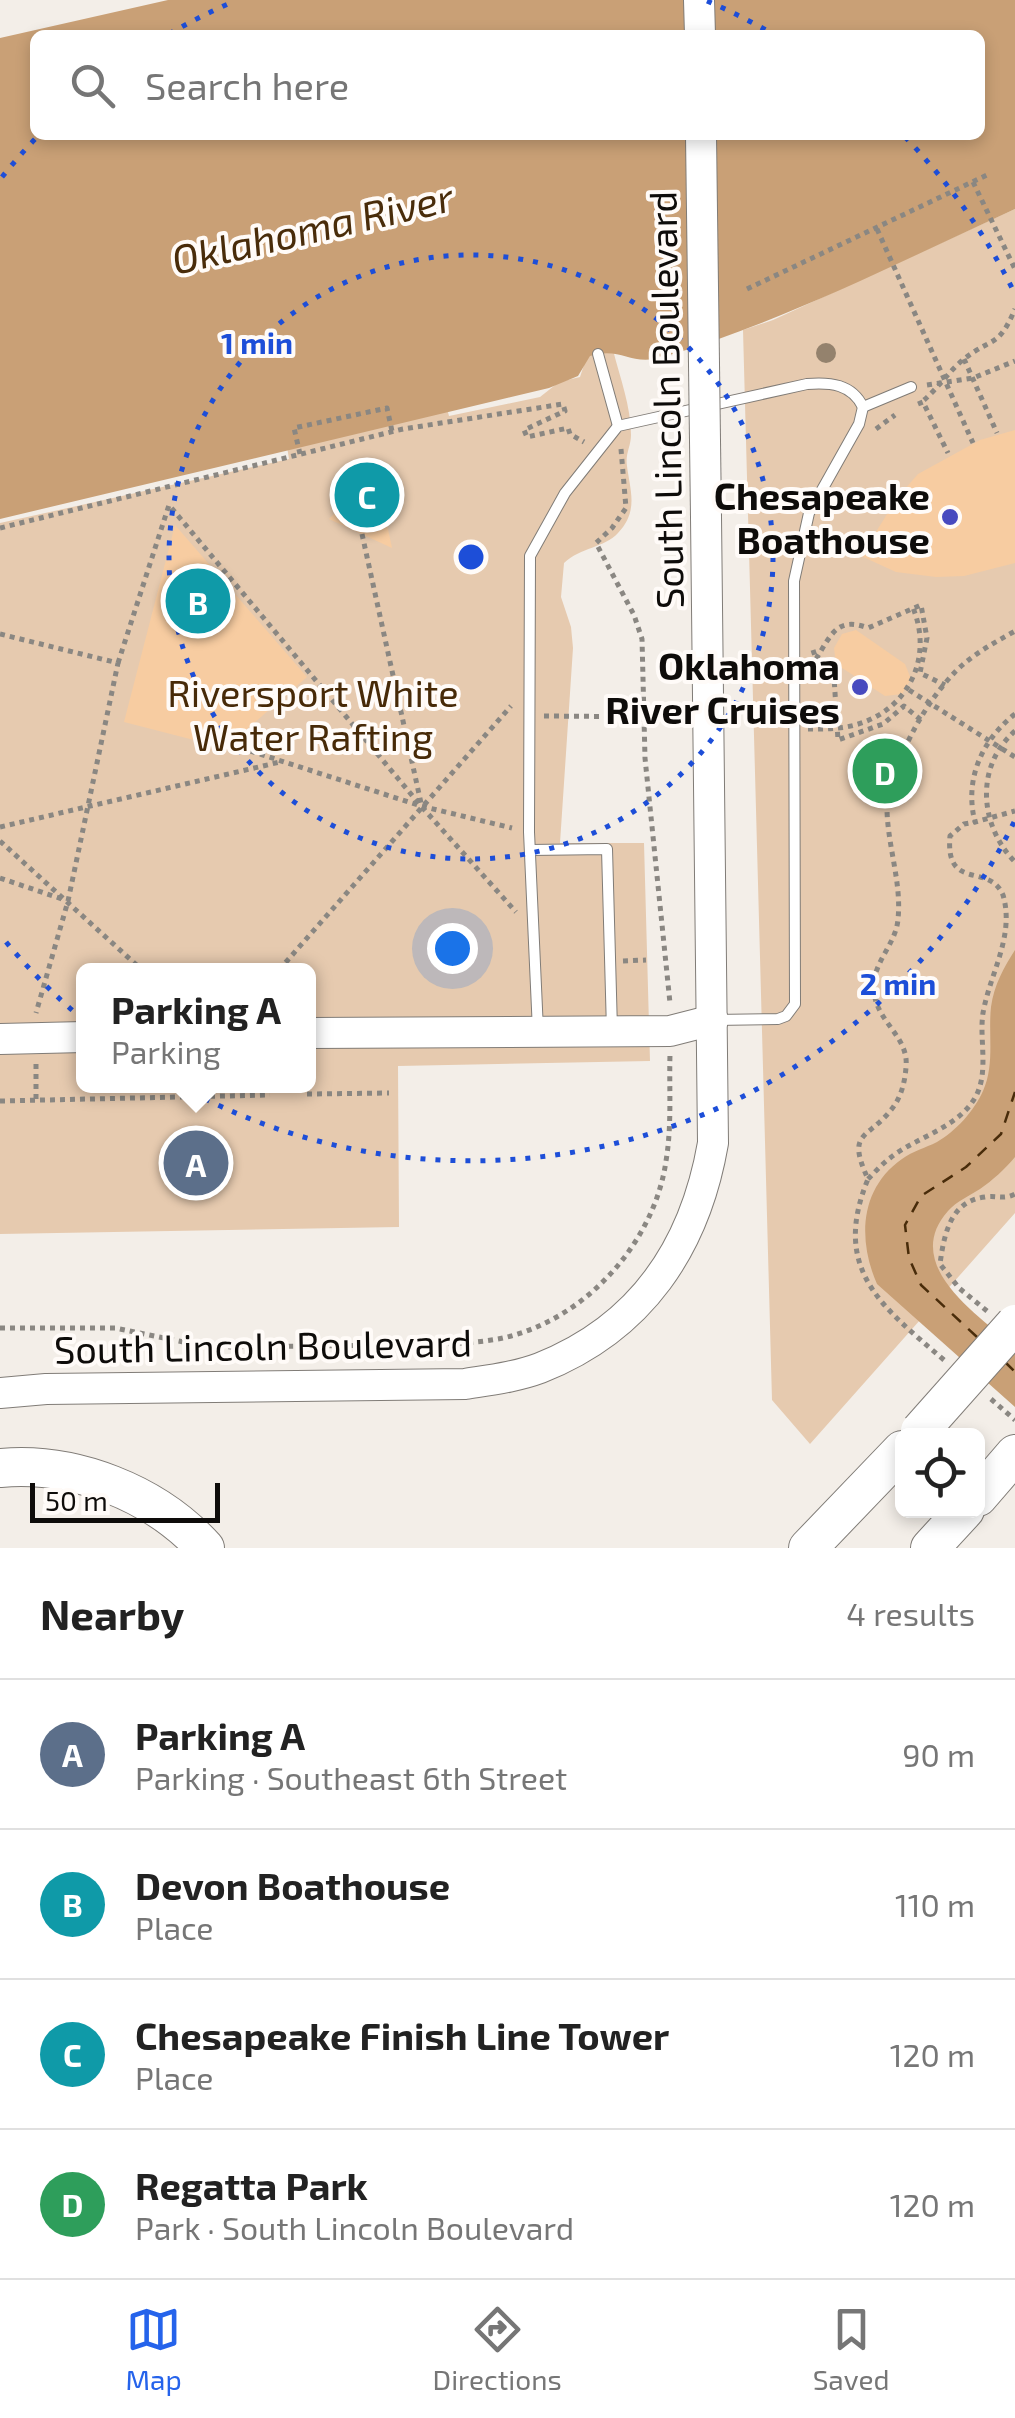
<!DOCTYPE html>
<meta charset="utf-8">
<style>
:root{--surface:#fff;--page:#f2f2f2;--text:#222;--muted:#767676;--line:#e0e0e0;--accent:#2563eb}
body{margin:0;font-family:"Exo 2",sans-serif;background:var(--page);color:var(--text)}
.controls{position:absolute;right:30px;bottom:30px;display:grid;overflow:hidden;border-radius:15px;box-shadow:0 5px 15px #0003}
.controls button{width:90px;height:90px;display:grid;place-items:center;padding:0;border:0;border-bottom:2px solid var(--line);background:var(--surface);color:var(--text);font:50px sans-serif}
.scale{position:absolute;left:30px;bottom:25px;width:190px;box-sizing:border-box;padding-left:10px;border:5px solid #0e0c0a;border-top:0;font-size:28px;line-height:35px;white-space:nowrap;color:#0e0c0a;-webkit-text-stroke:8px #fffbf8;paint-order:stroke}
.you{position:absolute;left:452px;top:948px;width:35px;height:35px;margin:-25px;border:8px solid #fff;border-radius:50%;background:#1a73e8;box-shadow:0 0 0 15px #1a73e833}
.badge{display:grid;place-items:center;width:65px;height:65px;border-radius:50%;background:var(--accent);color:#fff;font-size:32px;font-weight:700}
.pin{position:absolute;translate:-50% -50%;border:5px solid #fff;box-shadow:0 2px 10px #0006}
.popup{position:absolute;left:76px;top:963px;width:240px;height:130px;box-sizing:border-box;display:grid;place-content:center;border-radius:15px;background:var(--surface);filter:drop-shadow(0 2px 8px #0005);font-size:32px;white-space:nowrap;color:var(--muted)}
.popup b{font-size:38px;color:var(--text)}
.popup::after{content:'';position:absolute;left:50%;top:100%;margin-left:-20px;border:20px solid transparent;border-top-color:var(--surface)}
.list{margin:0;padding:0;list-style:none}
h2{display:flex;justify-content:space-between;align-items:center;height:130px;margin:0;padding:0 40px;font-size:42px}
h2 small{font-size:32px;font-weight:400;color:var(--muted)}
.list li{display:grid;grid-template-columns:65px 1fr auto;gap:30px;align-items:center;box-sizing:border-box;height:150px;padding:0 40px;border-top:2px solid var(--line)}
.list b{display:block;font-size:38px;white-space:nowrap}
.list p{margin:0;font-size:32px;white-space:nowrap;color:var(--muted)}
.list em{font-size:32px;font-style:normal;color:var(--muted)}
.icon{flex:none;width:55px;height:55px;fill:none;stroke:currentColor;stroke-width:2;stroke-linecap:round;stroke-linejoin:round}
.map{position:relative;flex:none;width:1015px;height:1548px;overflow:hidden}
.search{position:absolute;background:var(--surface);box-shadow:0 5px 15px #0003;left:30px;right:30px;top:30px;height:110px;display:flex;align-items:center;gap:25px;box-sizing:border-box;padding:0 35px;border-radius:15px;color:var(--muted);font-size:38px}
.sheet{height:730px;background:var(--surface)}
nav{display:flex;justify-content:space-around;align-items:center;box-sizing:border-box;height:140px;border-top:2px solid var(--line);background:var(--surface);font-size:28px;color:var(--muted)}
nav a{display:grid;justify-items:center;gap:5px}
nav .on{color:var(--accent)}
.map>svg:first-child{display:block}
</style>
<div class="map">
<svg width="1015" height="1548" viewBox="0 0 1015 1548">
<rect width="100%" height="100%" fill="#f3eee8"/>
<!-- green -->
<g fill="#e6caaf" fill-rule="evenodd">
<path d="M 1015,209 L 1015,1213 L 810,1444 L 772,1400 L 743,330 L 773,320 Z"/>
<path d="M 613,350 C 620,378 631,406 631,435 C 631,446 625,454 627,466 C 630,490 639,511 618,533 C 604,548 581,547 564,563 L 561,597 L 571,627 L 573,648 L 560,843 L 644,843 L 650,1061 L 398,1066 L 399,1227 L 0,1234 L 0,523 L 289,459 L 283,422 L 438,375 L 449,416 L 540,397 L 559,382 L 580,377 L 587,356 ZM 84,970 L 308,970 L 308,1086 L 84,1086 Z"/>
</g>
<!-- water -->
<g fill="#c9a076" fill-rule="evenodd">
<path d="M 168,0 L 1015,0 L 1015,209 C 899,262 785,321 663,357 C 630,367 622,346 590,356 L 578,376 L 549,388 L 0,519 L 0,38 ZM 35,35 L 980,35 L 980,135 L 35,135 Z"/>
<path d="M 1015,950 L 1015,1157 C 1005,1169 993,1180 980,1189 C 969,1196 957,1201 948,1211 C 900,1265 979,1316 1015,1347 L 1015,1407 L 877,1284 C 858,1241 859,1189 902,1159 C 913,1151 925,1148 937,1142 C 956,1131 974,1111 983,1091 C 995,1064 988,1035 991,1007 C 994,985 1004,967 1015,950 Z"/>
</g>
<g fill="none" stroke-linecap="round" stroke-linejoin="round">
<!-- ferry -->
<g stroke="#492c0a" stroke-width="2.5" stroke-dasharray="12 10" stroke-linecap="butt">
<path d="M 977,1337 L 921,1285 L 909,1258 L 905,1225 L 921,1196 L 966,1167 L 1001,1134 L 1015,1092"/>
<path d="M 1005,1362 L 1015,1372"/>
</g>
</g>
<!-- building -->
<g fill="#f7cca1">
<path d="M 1015,430 L 1015,563 L 964,576 L 936,577 L 896,572 L 861,556 L 897,498 L 918,474 L 980,440 Z"/>
<path d="M 376,472 L 392,548 L 329,519 Z"/>
<path d="M 175,525 L 307,677 L 225,748 L 124,722 Z"/>
<path d="M 856,630 L 905,664 L 911,679 L 902,694 L 885,696 L 836,664 L 834,648 L 842,634 Z"/>
</g>
<g fill="none" stroke-linecap="round" stroke-linejoin="round">
<defs>
<g id="lane">
<path d="M 598,354 L 618,426"/>
<path d="M 530,850 L 607,849 L 612,1030"/>
<path d="M 714,1020 L 778,1019 L 786,1016 L 795,1004 L 794,581 L 809,513 L 859,424 L 863,407"/>
<path d="M 538,1031 L 529,832 L 530,556 L 565,493 L 618,426 L 807,384 C 830,382 852,384 863,407 L 911,387"/>
</g>
<g id="secondary">
<path d="M 699,0 L 700,35"/>
<path d="M 308,1033 L 670,1031 L 713,1020"/>
<path d="M 0,1039 L 84,1037"/>
<path d="M 0,1393 L 46,1389 L 465,1384 C 490,1380 516,1377 540,1368 C 641,1328 695,1247 713,1143 L 706,517"/>
</g>
<g id="highway">
<path d="M 0,1468 C 74,1461 155,1493 205,1548"/>
<path d="M 978,1497 L 1015,1454"/>
<path d="M 808,1548 L 902,1450"/>
<path d="M 930,1548 L 965,1510"/>
</g>
</defs>
<!-- lane casing -->
<use href="#lane" stroke="#807c77" stroke-width="12"/>
<!-- secondary casing -->
<use href="#secondary" stroke="#807c77" stroke-width="32"/>
<!-- highway casing -->
<use href="#highway" stroke="#807c77" stroke-width="40"/>
<!-- path -->
<g stroke="#8a8782" stroke-width="5" stroke-dasharray="5 5" stroke-linecap="butt">
<path d="M 973,182 L 1015,269"/>
<path d="M 877,229 L 973,443"/>
<path d="M 747,289 L 989,174"/>
<path d="M 964,359 L 997,433"/>
<path d="M 927,385 L 973,378 L 1015,361"/>
<path d="M 924,400 C 938,388 950,370 964,359 C 993,336 998,349 1015,309"/>
<path d="M 918,404 L 923,402 L 948,453"/>
<path d="M 876,429 L 895,415"/>
<path d="M 621,449 L 626,508 L 612,528 L 596,543 L 634,615 L 642,639 L 645,758 L 670,1003"/>
<path d="M 300,454 L 294,428 L 387,408 L 392,431"/>
<path d="M 0,528 L 403,429 L 563,404 L 565,411 L 524,430 L 527,437 L 568,428 L 570,434 L 584,442"/>
<path d="M 362,534 L 421,803"/>
<path d="M 0,634 L 118,663 L 68,901 L 36,1013"/>
<path d="M 813,650 L 816,659 L 834,677 L 838,740 L 883,724 L 904,706 L 921,720"/>
<path d="M 816,659 C 831,635 837,616 868,628 L 921,605 L 927,638 L 920,673 L 945,685"/>
<path d="M 118,663 L 169,505 L 421,806 L 516,912"/>
<path d="M 909,690 L 1015,757"/>
<path d="M 1015,714 C 982,740 964,779 975,822 L 1015,811"/>
<path d="M 544,716 L 676,717"/>
<path d="M 808,729 C 824,729 840,729 855,725 C 907,711 934,659 913,608"/>
<path d="M 1015,731 C 975,766 979,825 1015,862"/>
<path d="M 241,748 L 421,806 L 512,828"/>
<path d="M 0,827 L 280,762"/>
<path d="M 0,841 L 142,970"/>
<path d="M 0,878 L 65,900"/>
<path d="M 623,961 L 646,960"/>
<path d="M 279,970 L 511,706"/>
<path d="M 36,1064 L 36,1100"/>
<path d="M 307,1094 L 389,1093"/>
<path d="M 0,1101 L 270,1095"/>
<path d="M 868,1179 C 875,1172 882,1164 890,1158 C 916,1137 959,1128 976,1096 C 989,1071 979,1039 983,1013 C 990,973 1015,936 1003,895 C 989,862 945,892 950,836 L 964,824 L 975,822"/>
<path d="M 987,1311 L 959,1288 L 940,1264 C 944,1235 950,1201 985,1197 C 997,1195 1003,1200 1015,1194"/>
<path d="M 0,1328 L 115,1328 L 198,1345 L 231,1347 C 284,1346 338,1346 391,1345 C 427,1344 463,1345 498,1339 C 582,1323 654,1245 666,1161 C 672,1125 669,1090 670,1054"/>
<path d="M 944,1360 C 881,1306 831,1269 868,1179 C 846,1131 867,1140 891,1110 C 901,1098 905,1082 906,1067 C 909,1039 881,1024 875,998 C 867,966 896,947 898,919 C 902,881 886,842 887,803 C 896,757 923,705 956,671 C 973,654 994,643 1015,631"/>
<path d="M 991,1399 L 1015,1420"/>
</g>
<!-- lane -->
<use href="#lane" stroke="#fff" stroke-width="10"/>
<!-- secondary -->
<use href="#secondary" stroke="#fff" stroke-width="30"/>
<!-- highway -->
<use href="#highway" stroke="#fff" stroke-width="38"/>
<defs>
<path id="secondary-bridge" d="M 701,135 L 706,517"/>
<path id="highway-bridge" d="M 920,1431 L 1015,1324"/>
</defs>
<!-- secondary-bridge casing -->
<use href="#secondary-bridge" stroke="#807c77" stroke-width="32" stroke-linecap="butt"/>
<!-- highway-bridge casing -->
<use href="#highway-bridge" stroke="#807c77" stroke-width="40" stroke-linecap="butt"/>
<!-- secondary-bridge -->
<use href="#secondary-bridge" stroke="#fff" stroke-width="30"/>
<!-- highway-bridge -->
<use href="#highway-bridge" stroke="#fff" stroke-width="38"/>
</g>
<!-- trees -->
<circle fill="#94826d" cx="826" cy="353" r="10"/>
<!-- distance rings -->
<g fill="none" stroke="#1d4ed8" stroke-width="5" stroke-dasharray="5 10">
<circle cx="471" cy="557" r="302"/>
<path d="M1014 822A604 604 0 0 1 2 937M2 177A604 604 0 0 1 37 137M169 34A604 604 0 0 1 235 1M707 1A604 604 0 0 1 773 34M905 137A604 604 0 0 1 1014 292"/>
</g>
<!-- markers -->
<g fill="#484abf" stroke="#fffbf8" stroke-width="4">
<circle cx="950" cy="517" r="10"/>
<circle cx="860" cy="687" r="10"/>
</g>
<g text-anchor="middle" dominant-baseline="central" stroke-width="8" stroke-linejoin="round" paint-order="stroke">
<!-- street labels -->
<g font-size="38" fill="#0e0c0a" stroke="#fffbf8">
<text transform="translate(665 400) rotate(-91)">South Lincoln Boulevard</text>
<text transform="translate(263 1345) rotate(-1)">South Lincoln Boulevard</text>
</g>
<!-- poi labels -->
<g font-size="38" font-weight="bold" fill="#0e0c0a" stroke="#fffbf8" text-anchor="end">
<text x="930" y="495">Chesapeake<tspan x="930" dy="44">Boathouse</tspan></text>
<text x="840" y="665">Oklahoma<tspan x="840" dy="44">River Cruises</tspan></text>
</g>
<!-- park labels -->
<g font-size="38" fill="#472a08" stroke="#fffbf8">
<text x="313" y="692">Riversport White<tspan x="313" dy="44">Water Rafting</tspan></text>
</g>
<!-- water labels -->
<g font-size="40" font-style="italic" fill="#492c0a" stroke="#fffbf8">
<text transform="translate(312 227) rotate(-13)">Oklahoma River</text>
</g>
</g>
<circle cx="471" cy="557" r="15" fill="#1d4ed8" stroke="#fffbf8" stroke-width="5"/>
<g font-size="30" text-anchor="middle" font-weight="bold" fill="#1d4ed8" stroke="#fffbf8" stroke-width="8" stroke-linejoin="round" paint-order="stroke">
<text x="257" y="354">1 min</text>
<text x="898" y="995">2 min</text>
</g>
</svg>
<div class="controls">
<button><svg class="icon" aria-label="locate" viewBox="0 0 24 24"><circle cx="12" cy="12" r="6"/><path d="M12 2v4M12 18v4M2 12h4M18 12h4"/></svg></button>
</div>
<div class="scale">50 m</div>
<div class="you"></div>
<div class="pin badge" style="left:196px;top:1163px;background:#5c6f8a">A</div>
<div class="popup"><b>Parking A</b>Parking</div>
<div class="pin badge" style="left:198px;top:601px;background:#0f9aa8">B</div>
<div class="pin badge" style="left:367px;top:495px;background:#0f9aa8">C</div>
<div class="pin badge" style="left:885px;top:771px;background:#2e9e5b">D</div>
<div class="search"><svg class="icon" aria-label="search" viewBox="0 0 24 24"><circle cx="10" cy="10" r="6"/><path d="M15 15l6 6"/></svg>Search here</div>
</div>
<section class="sheet">
<h2>Nearby<small>4 results</small></h2>
<ul class="list">
<li><span class="badge" style="background:#5c6f8a">A</span><div><b>Parking A</b><p>Parking · Southeast 6th Street</p></div><em>90 m</em></li>
<li><span class="badge" style="background:#0f9aa8">B</span><div><b>Devon Boathouse</b><p>Place</p></div><em>110 m</em></li>
<li><span class="badge" style="background:#0f9aa8">C</span><div><b>Chesapeake Finish Line Tower</b><p>Place</p></div><em>120 m</em></li>
<li><span class="badge" style="background:#2e9e5b">D</span><div><b>Regatta Park</b><p>Park · South Lincoln Boulevard</p></div><em>120 m</em></li>
</ul>
</section>
<nav>
<a class="on"><svg class="icon" aria-label="map" viewBox="0 0 24 24"><path d="M3 6l6-2 6 2 6-2v14l-6 2-6-2-6 2zM9 4v14M15 6v14"/></svg>Map</a>
<a><svg class="icon" aria-label="directions" viewBox="0 0 24 24"><path d="M12 3l9 9-9 9-9-9zM9 14v-3h6M13 9l2 2-2 2"/></svg>Directions</a>
<a><svg class="icon" aria-label="saved" viewBox="0 0 24 24"><path d="M7 4h10v16l-5-4-5 4z"/></svg>Saved</a>
</nav>
